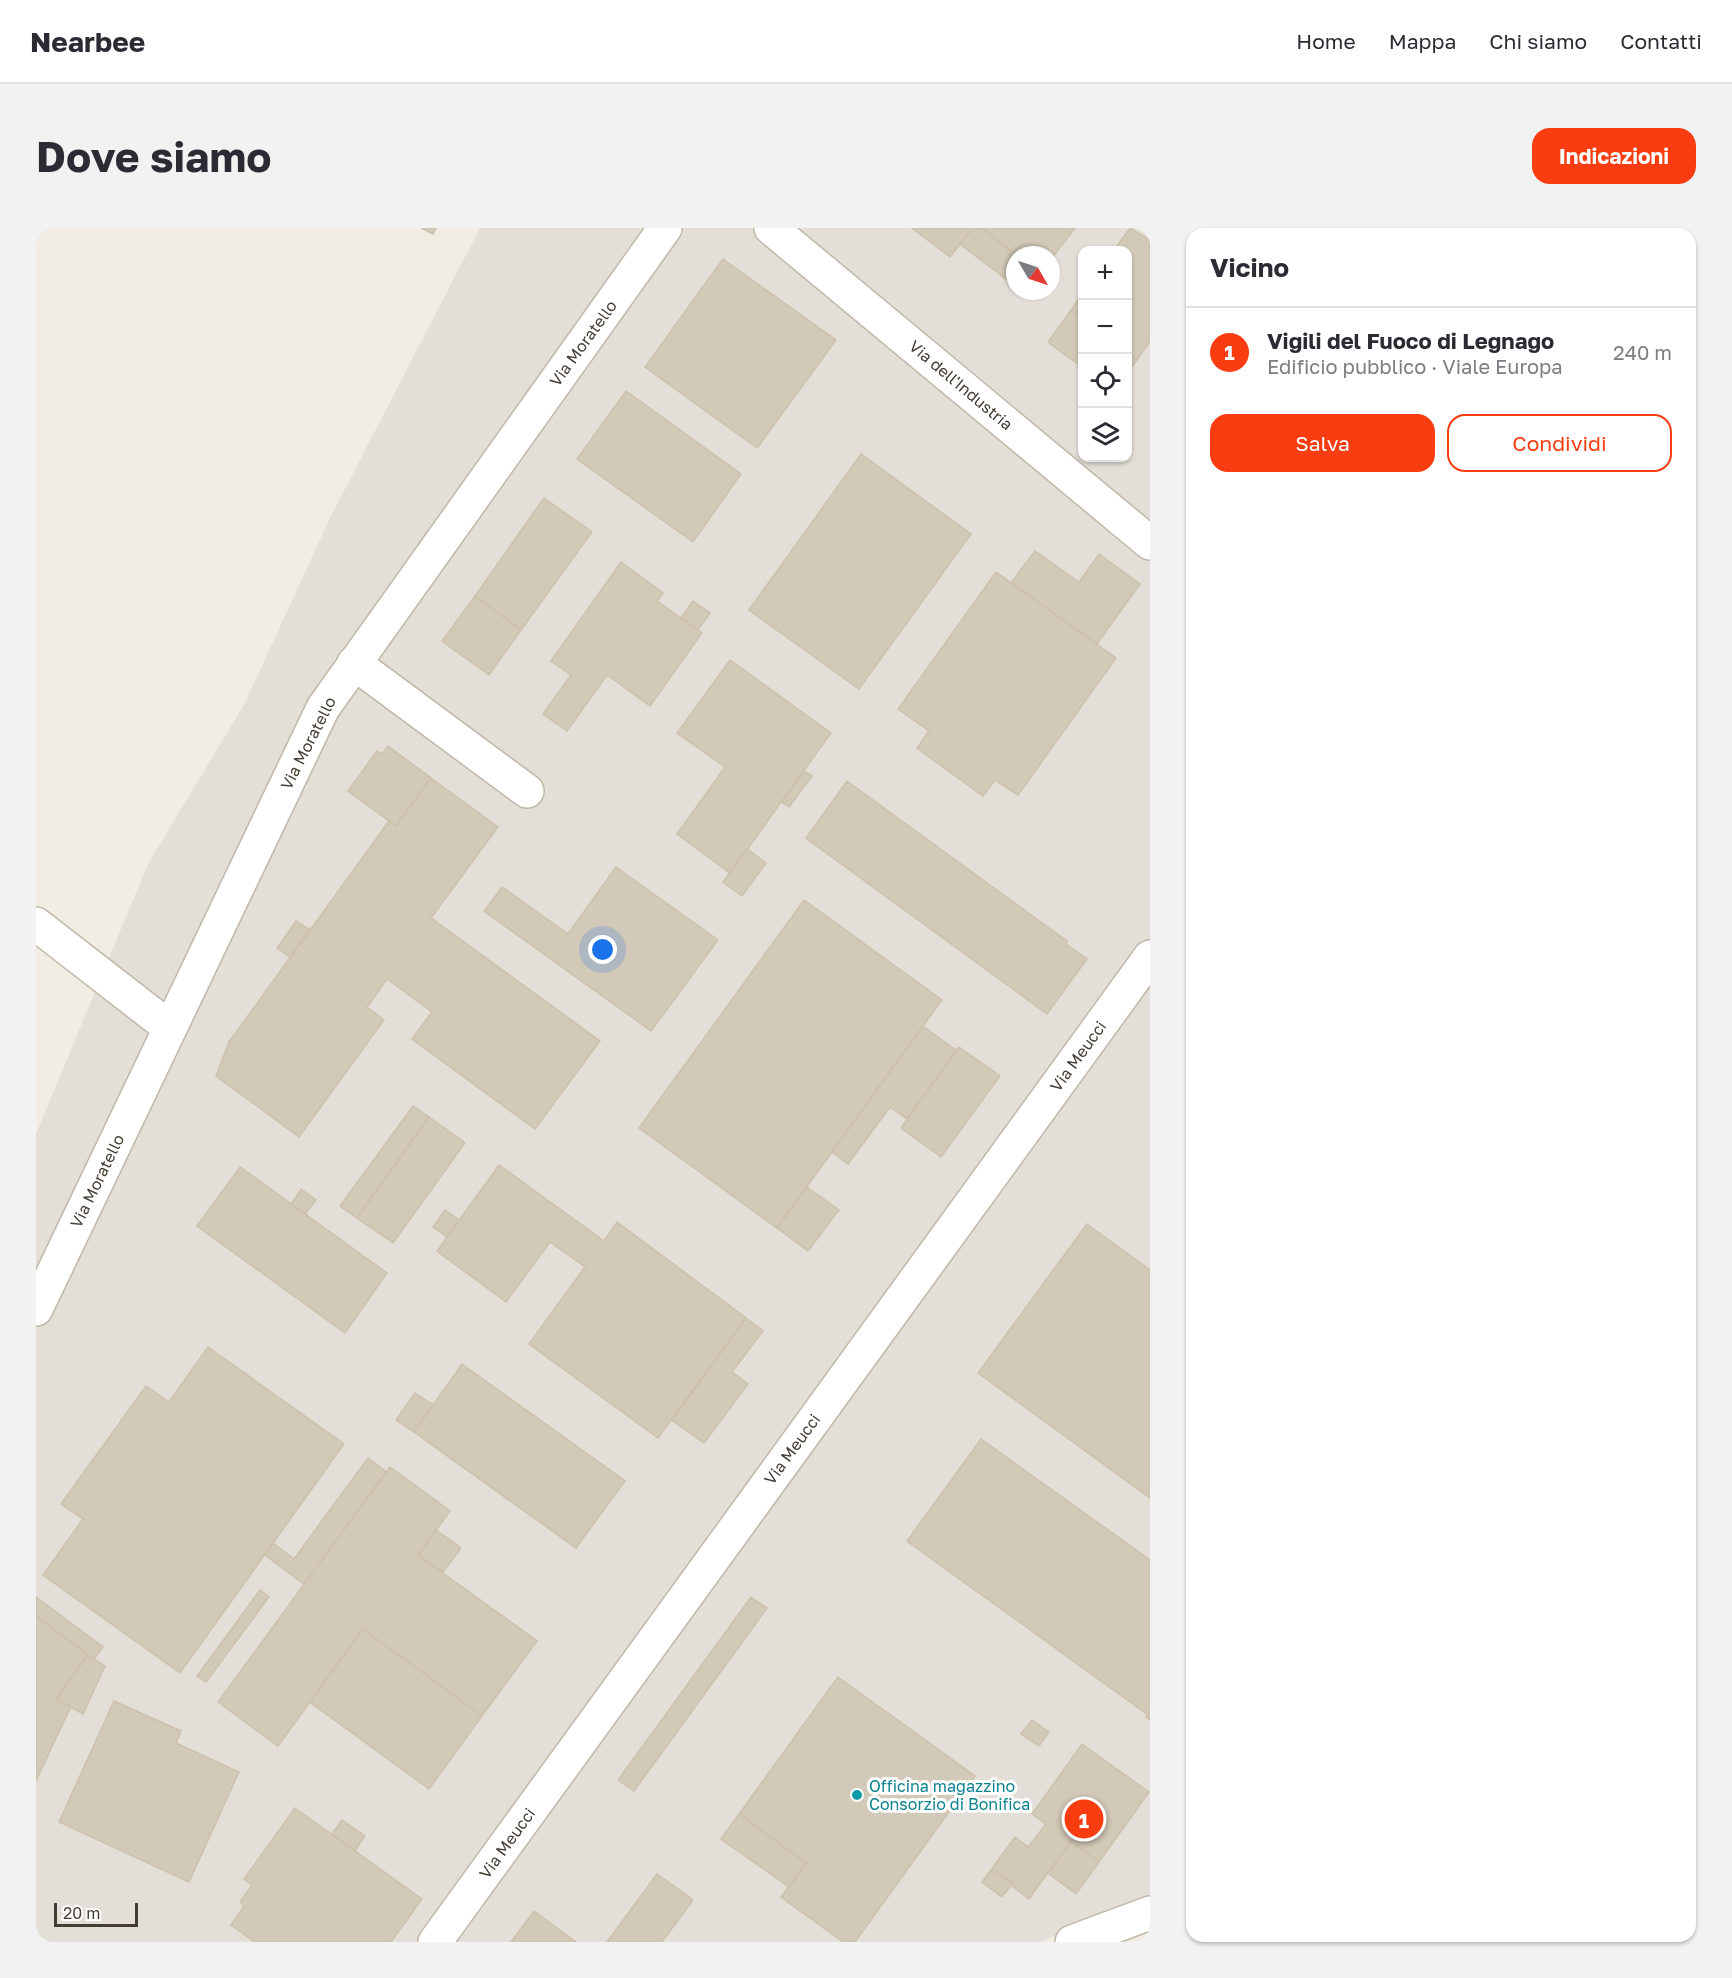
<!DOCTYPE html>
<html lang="it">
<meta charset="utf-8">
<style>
:root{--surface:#fff;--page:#f2f2f3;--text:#2b2b33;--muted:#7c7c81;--line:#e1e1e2;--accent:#fa3c11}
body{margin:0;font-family:"Golos Text",sans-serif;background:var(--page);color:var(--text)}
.controls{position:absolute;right:18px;top:18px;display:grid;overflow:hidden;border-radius:12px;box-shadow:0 2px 4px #0004}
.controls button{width:54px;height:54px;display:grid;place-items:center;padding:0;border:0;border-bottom:2px solid var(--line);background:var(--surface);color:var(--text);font:30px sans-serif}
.compass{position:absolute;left:970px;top:18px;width:54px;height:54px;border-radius:50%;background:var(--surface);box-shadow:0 2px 4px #0004;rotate:129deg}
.scale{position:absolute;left:18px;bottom:15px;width:84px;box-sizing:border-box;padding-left:6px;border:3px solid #433d33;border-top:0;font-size:16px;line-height:21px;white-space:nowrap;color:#433d33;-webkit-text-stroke:4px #fff;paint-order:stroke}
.you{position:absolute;left:567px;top:722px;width:21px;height:21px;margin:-15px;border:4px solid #fff;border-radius:50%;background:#1a73e8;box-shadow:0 0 0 9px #1a73e833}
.badge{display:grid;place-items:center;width:39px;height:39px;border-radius:50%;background:var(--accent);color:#fff;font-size:20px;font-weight:700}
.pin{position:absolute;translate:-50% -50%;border:3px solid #fff;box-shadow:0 2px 6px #0006}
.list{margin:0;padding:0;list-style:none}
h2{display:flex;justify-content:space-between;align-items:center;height:78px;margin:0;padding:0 24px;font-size:26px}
h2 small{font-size:20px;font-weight:400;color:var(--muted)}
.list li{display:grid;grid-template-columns:39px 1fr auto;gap:18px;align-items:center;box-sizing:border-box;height:90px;padding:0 24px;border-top:2px solid var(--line)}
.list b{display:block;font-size:22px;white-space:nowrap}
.list p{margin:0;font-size:20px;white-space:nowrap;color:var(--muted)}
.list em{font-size:20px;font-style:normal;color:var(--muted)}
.actions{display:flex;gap:12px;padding:18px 24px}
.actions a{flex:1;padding:14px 0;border:2px solid var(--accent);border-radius:18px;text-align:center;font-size:21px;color:var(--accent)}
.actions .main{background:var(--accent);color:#fff}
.icon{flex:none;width:33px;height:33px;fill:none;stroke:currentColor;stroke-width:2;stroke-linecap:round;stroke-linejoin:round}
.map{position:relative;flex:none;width:1114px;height:1714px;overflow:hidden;border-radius:18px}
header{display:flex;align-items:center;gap:36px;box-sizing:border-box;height:84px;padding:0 30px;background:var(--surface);border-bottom:2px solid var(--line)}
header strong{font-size:28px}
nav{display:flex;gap:33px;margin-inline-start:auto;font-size:21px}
.intro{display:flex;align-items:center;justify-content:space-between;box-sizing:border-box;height:144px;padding:0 36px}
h1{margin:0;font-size:42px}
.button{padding:15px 27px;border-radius:18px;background:var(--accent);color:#fff;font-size:21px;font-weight:700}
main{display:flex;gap:36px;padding:0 36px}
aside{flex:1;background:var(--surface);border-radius:18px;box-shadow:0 2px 4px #0004}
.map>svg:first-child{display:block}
</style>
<header>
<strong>Nearbee</strong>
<nav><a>Home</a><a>Mappa</a><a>Chi siamo</a><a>Contatti</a></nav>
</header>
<div class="intro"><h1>Dove siamo</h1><a class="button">Indicazioni</a></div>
<main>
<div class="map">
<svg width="1114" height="1714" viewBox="0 0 1114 1714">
<rect width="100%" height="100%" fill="#f1ede2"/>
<!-- industrial -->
<path fill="#e3ded8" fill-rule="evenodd" d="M 444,0 L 1114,0 L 1114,1706 L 1088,1682 L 1003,1714 L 0,1714 L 0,906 L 112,636 L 209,475 L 293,292 ZM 1046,22 L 1092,22 L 1092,230 L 1046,230 ZM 979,27 L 1015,27 L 1015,63 L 979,63 Z"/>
<!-- building -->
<g fill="#d3c9b8" stroke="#cdc1ab" stroke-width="1.5">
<path d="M 385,0 L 400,0 L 397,6 Z"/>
<path d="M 876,0 L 937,0 L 914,29 Z"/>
<path d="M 937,0 L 946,0 L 980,27 L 979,58 L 924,16 Z"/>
<path d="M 946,0 L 1039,0 L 1015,31 L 1015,27 L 980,27 Z"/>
<path d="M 1094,0 L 1114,12 L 1114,113 L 1101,132 L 1092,125 L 1092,22 L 1078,22 Z"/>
<path d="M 687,31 L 800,112 L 721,220 L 609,139 Z"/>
<path d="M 1046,66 L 1046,91 L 1035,82 Z"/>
<path d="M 1035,82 L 1046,91 L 1046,142 L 1042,139 L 1043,137 L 1012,114 Z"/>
<path d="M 1092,125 L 1101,132 L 1092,144 Z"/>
<path d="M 590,163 L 705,246 L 657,314 L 541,231 Z"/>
<path d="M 825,226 L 935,306 L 823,461 L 713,382 Z"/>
<path d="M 508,270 L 556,304 L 485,402 L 439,368 Z"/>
<path d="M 999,323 L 1043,354 L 1063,326 L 1104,356 L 1061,416 L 975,355 Z"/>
<path d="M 585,334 L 627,365 L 621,373 L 666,405 L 614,478 L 571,447 L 531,503 L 507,486 L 535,447 L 515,433 Z"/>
<path d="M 960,344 L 1080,430 L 982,567 L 959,552 L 947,568 L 881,520 L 893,503 L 862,481 Z"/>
<path d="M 439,368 L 485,402 L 453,447 L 406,413 Z"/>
<path d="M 657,373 L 674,385 L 662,402 L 645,390 Z"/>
<path d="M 694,432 L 795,505 L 694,645 L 641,606 L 689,539 L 641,505 Z"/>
<path d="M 352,518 L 395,550 L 360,598 L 312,563 L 341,523 L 346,526 Z"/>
<path d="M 768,543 L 776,548 L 753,579 L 746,574 Z"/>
<path d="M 395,550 L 462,599 L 395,690 L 564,813 L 499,901 L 376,811 L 396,784 L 351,751 L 331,779 L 348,792 L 263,909 L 180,848 L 193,814 L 353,593 L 360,598 Z"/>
<path d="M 811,553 L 1031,713 L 1030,716 L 1051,731 L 1011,786 L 770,610 Z"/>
<path d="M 711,621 L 730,635 L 706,668 L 687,654 Z"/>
<path d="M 580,639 L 682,712 L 615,803 L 448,683 L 466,659 L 532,706 Z"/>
<path d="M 768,672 L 906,772 L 741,1000 L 603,900 Z"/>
<path d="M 260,693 L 274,702 L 254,729 L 241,720 Z"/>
<path d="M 887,798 L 921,823 L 871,891 L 854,879 L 812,936 L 796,924 Z"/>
<path d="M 923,819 L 964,848 L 905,929 L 865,900 Z"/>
<path d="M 377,878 L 393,889 L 321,990 L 304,978 Z"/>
<path d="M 393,889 L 429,915 L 357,1015 L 321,990 Z"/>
<path d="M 463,937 L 568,1013 L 581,994 L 710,1090 L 622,1210 L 493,1116 L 549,1039 L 514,1014 L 470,1074 L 401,1023 Z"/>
<path d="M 204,939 L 351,1045 L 309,1105 L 161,998 Z"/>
<path d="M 771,959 L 803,982 L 772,1023 L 741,1000 Z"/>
<path d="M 265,961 L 280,972 L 269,986 L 255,976 Z"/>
<path d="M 409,982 L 423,992 L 411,1009 L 397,999 Z"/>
<path d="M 1051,996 L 1114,1042 L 1114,1270 L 942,1145 Z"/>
<path d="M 710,1090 L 727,1103 L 696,1144 L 712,1156 L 668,1215 L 636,1192 Z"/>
<path d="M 172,1119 L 308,1216 L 144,1445 L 7,1347 L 47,1291 L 25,1276 L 110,1158 L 133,1174 Z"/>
<path d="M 426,1136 L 589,1253 L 540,1320 L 378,1204 Z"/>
<path d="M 379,1165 L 397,1177 L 378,1204 L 360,1192 Z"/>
<path d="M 945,1211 L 1114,1332 L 1114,1492 L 1110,1489 L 1112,1487 L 871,1313 Z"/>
<path d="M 332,1230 L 350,1244 L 269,1357 L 229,1327 L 237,1315 L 258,1331 Z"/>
<path d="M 354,1239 L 414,1283 L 382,1327 L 501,1413 L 446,1488 L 327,1401 L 242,1518 L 182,1474 Z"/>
<path d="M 400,1302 L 425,1320 L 407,1344 L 382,1327 Z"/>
<path d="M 224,1362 L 233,1369 L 170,1454 L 161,1448 Z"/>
<path d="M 0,1369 L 67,1419 L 58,1431 L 0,1388 Z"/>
<path d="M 715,1369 L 731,1380 L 598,1563 L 582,1552 Z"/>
<path d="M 0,1388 L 52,1427 L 20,1471 L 35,1478 L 0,1553 Z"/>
<path d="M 327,1401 L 446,1488 L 393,1561 L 274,1474 Z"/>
<path d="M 52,1427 L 69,1438 L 47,1486 L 20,1471 Z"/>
<path d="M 802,1449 L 939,1548 L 819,1714 L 807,1714 L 745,1669 L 770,1635 L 703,1586 Z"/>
<path d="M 78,1473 L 145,1503 L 140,1515 L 203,1544 L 153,1654 L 23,1594 Z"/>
<path d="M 996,1492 L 1013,1504 L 1003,1518 L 985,1506 Z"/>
<path d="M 1046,1516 L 1113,1564 L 1063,1634 L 1035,1613 L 993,1671 L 975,1657 L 977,1655 L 955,1642 L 979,1609 L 992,1619 L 1010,1596 L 996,1586 Z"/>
<path d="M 259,1580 L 386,1671 L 355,1714 L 219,1714 L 195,1697 L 208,1678 L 204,1674 L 216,1657 L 208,1651 Z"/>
<path d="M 703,1586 L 770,1635 L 753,1659 L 685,1611 Z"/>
<path d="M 306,1592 L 329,1608 L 319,1623 L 296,1606 Z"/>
<path d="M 1035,1613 L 1063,1634 L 1040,1666 L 1012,1645 Z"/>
<path d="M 955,1642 L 977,1655 L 966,1669 L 946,1654 Z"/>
<path d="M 621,1646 L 657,1672 L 626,1714 L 571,1714 Z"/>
<path d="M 498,1683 L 540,1714 L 475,1714 Z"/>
</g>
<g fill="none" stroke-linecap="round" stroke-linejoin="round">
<defs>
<g id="minor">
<path d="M 735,0 L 1114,315"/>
<path d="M 318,435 L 491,563"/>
<path d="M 0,696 L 134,800"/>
<path d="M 0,1081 L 287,480 L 629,0"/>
<path d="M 399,1714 L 1114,729"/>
<path d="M 1036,1714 L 1114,1685"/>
</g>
</defs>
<!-- minor casing -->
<use href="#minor" stroke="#bfb8a8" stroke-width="36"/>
<!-- minor -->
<use href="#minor" stroke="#fff" stroke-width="33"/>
</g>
<!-- markers -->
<circle fill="#0f9aa8" stroke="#fff" stroke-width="2" cx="821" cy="1567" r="6"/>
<g text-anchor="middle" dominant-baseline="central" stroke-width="6" stroke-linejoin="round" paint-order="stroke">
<!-- street labels -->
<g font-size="16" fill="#433d33" stroke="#fff">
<text transform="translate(547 115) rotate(-54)">Via Moratello</text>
<text transform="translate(925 157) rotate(40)">Via dell'Industria</text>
<text transform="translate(272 515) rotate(-63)">Via Moratello</text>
<text transform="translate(1042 828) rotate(-54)">Via Meucci</text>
<text transform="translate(61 953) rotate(-64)">Via Moratello</text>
<text transform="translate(756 1221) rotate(-54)">Via Meucci</text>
<text transform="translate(471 1615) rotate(-54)">Via Meucci</text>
</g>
<!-- culture labels -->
<g font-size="16" fill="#0d838f" stroke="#fff" text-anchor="start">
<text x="833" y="1558">Officina magazzino<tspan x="833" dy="18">Consorzio di Bonifica</tspan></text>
</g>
</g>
</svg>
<div class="controls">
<button>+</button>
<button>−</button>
<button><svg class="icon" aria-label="locate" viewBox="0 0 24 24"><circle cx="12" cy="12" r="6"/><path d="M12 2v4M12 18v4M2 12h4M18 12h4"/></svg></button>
<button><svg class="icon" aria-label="layers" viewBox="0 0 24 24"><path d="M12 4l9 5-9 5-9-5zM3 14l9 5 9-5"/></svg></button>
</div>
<svg class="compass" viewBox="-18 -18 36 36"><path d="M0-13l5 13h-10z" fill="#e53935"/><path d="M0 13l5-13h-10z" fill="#7c7c81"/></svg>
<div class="scale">20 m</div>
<div class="you"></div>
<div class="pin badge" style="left:1048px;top:1591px">1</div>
</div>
<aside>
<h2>Vicino<small></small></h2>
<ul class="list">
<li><span class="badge">1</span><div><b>Vigili del Fuoco di Legnago</b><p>Edificio pubblico · Viale Europa</p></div><em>240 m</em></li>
</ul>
<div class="actions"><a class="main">Salva</a><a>Condividi</a></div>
</aside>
</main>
